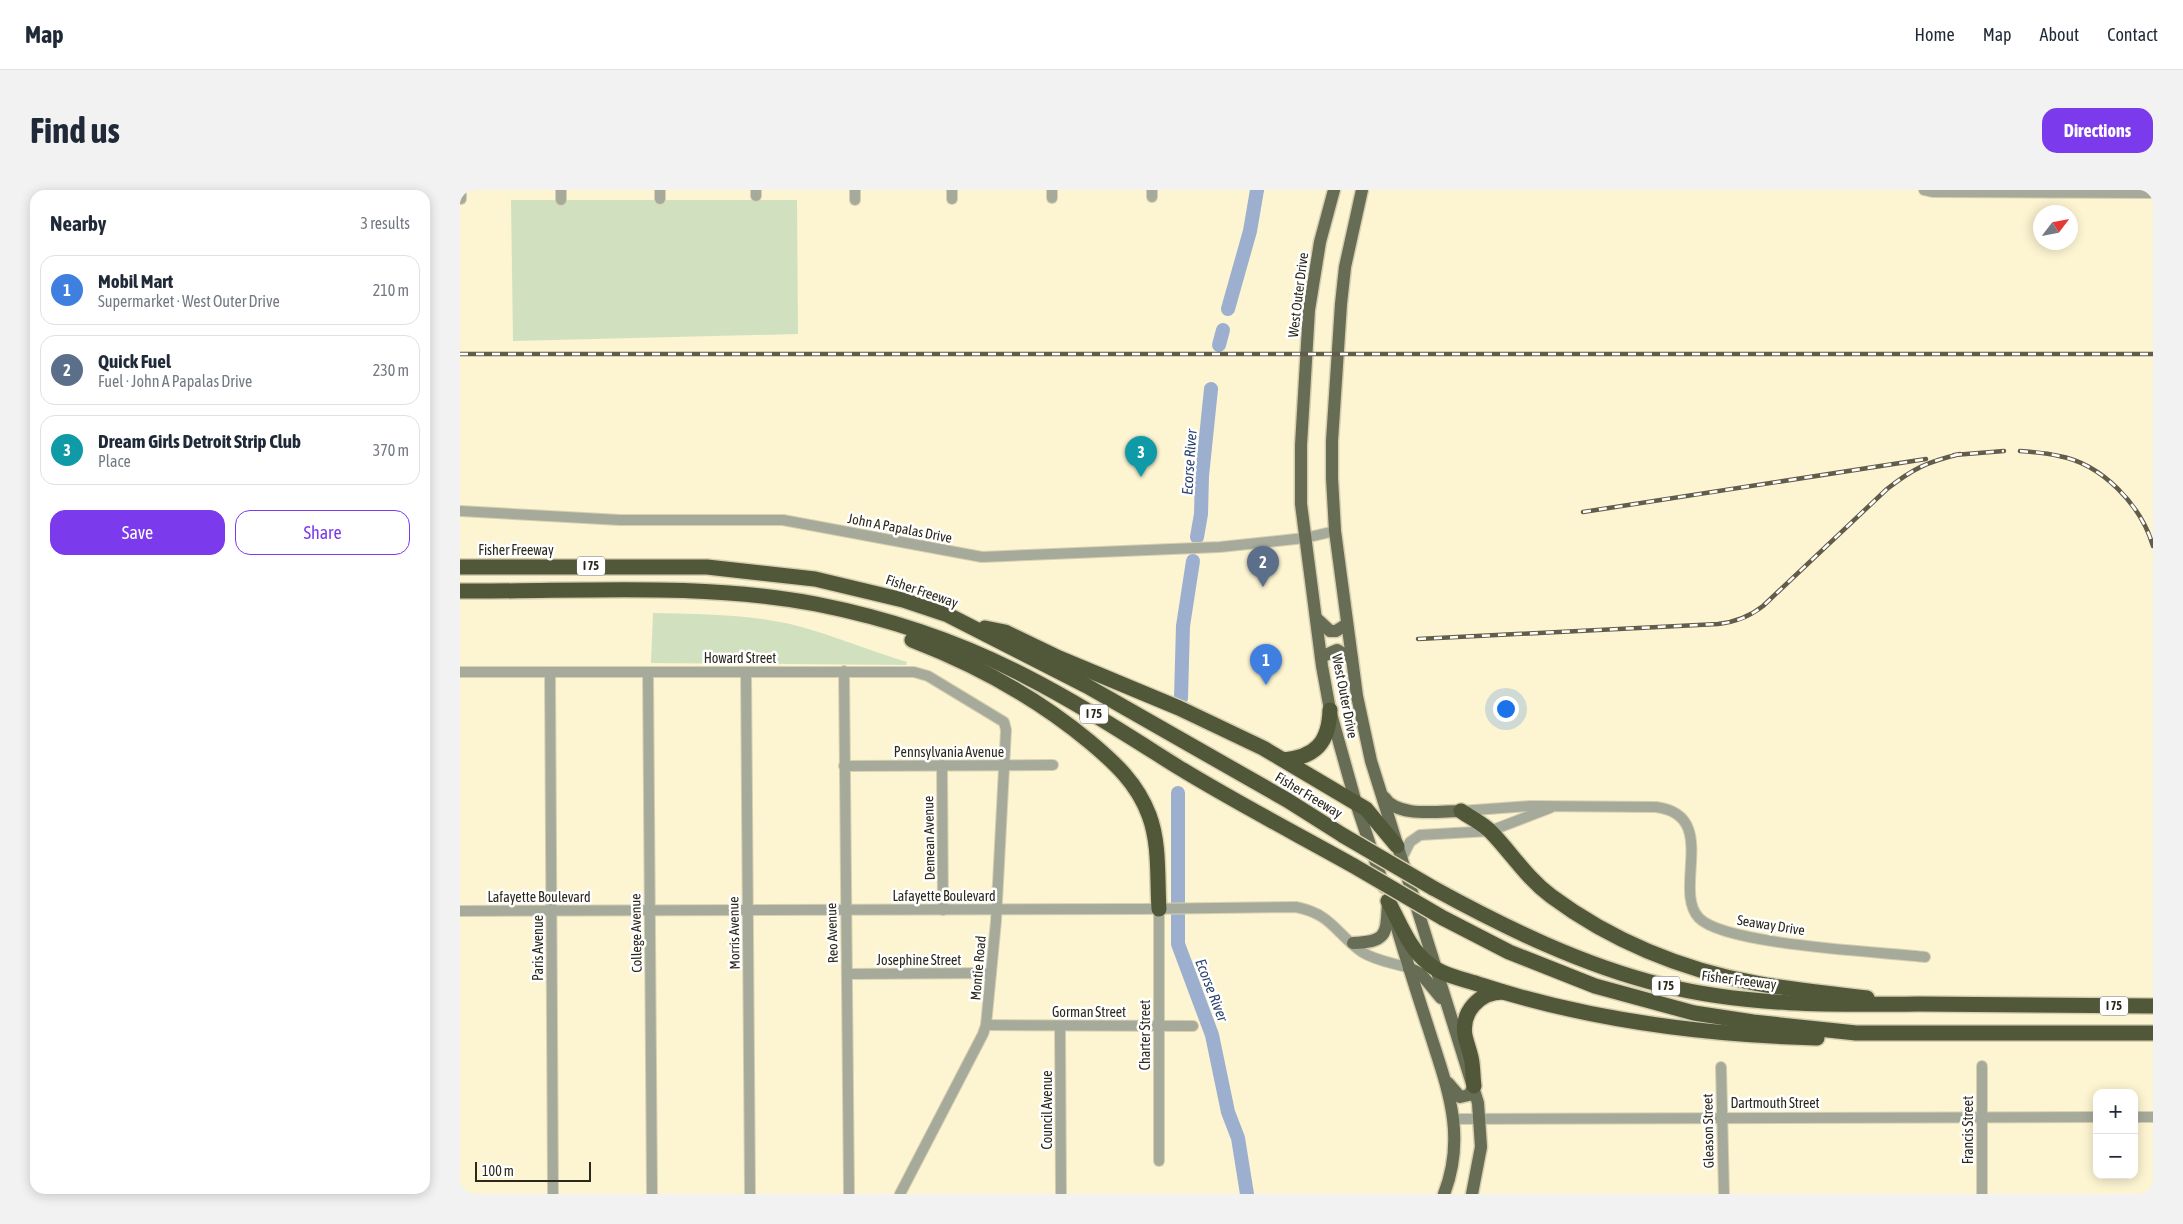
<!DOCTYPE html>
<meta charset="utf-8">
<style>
:root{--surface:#fff;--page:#f2f2f3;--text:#1f2937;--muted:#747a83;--line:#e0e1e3;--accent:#7c3aed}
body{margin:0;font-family:"Asap Condensed",sans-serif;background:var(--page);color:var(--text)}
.controls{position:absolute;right:15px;bottom:15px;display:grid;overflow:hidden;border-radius:10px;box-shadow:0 2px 12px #0003}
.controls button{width:45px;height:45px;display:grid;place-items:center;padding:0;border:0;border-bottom:1px solid var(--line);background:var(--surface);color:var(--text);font:25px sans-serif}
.compass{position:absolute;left:1573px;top:15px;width:45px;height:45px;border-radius:50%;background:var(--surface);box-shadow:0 2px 12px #0003;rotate:58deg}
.scale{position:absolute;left:15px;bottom:12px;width:116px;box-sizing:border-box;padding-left:5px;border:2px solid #2c281b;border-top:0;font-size:14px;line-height:18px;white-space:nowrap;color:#2c281b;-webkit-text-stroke:4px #fff;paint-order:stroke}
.you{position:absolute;left:1045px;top:518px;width:18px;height:18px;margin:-12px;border:4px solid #fff;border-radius:50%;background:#1a73e8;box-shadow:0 0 0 8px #1a73e833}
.badge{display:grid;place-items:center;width:32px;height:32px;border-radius:50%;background:var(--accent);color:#fff;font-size:16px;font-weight:700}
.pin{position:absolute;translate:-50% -41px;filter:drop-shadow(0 1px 2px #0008)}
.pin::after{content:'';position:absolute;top:26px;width:18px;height:15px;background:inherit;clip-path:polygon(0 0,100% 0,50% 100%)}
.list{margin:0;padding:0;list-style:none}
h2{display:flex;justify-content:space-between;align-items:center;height:65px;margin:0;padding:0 20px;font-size:21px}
h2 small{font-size:16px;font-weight:400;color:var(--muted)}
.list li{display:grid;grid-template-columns:32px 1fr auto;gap:15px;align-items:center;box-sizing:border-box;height:70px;margin:0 10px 10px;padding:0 10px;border:1px solid var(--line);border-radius:15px}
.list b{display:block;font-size:19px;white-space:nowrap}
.list p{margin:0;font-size:16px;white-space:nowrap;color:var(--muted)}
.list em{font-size:16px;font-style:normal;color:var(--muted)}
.actions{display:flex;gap:10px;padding:15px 20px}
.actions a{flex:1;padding:11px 0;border:1px solid var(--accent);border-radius:15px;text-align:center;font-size:18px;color:var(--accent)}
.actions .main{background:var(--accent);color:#fff}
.map{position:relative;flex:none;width:1693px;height:1004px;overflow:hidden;border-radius:15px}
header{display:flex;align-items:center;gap:30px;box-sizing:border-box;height:70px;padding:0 25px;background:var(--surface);border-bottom:1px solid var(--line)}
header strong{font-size:24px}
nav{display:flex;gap:28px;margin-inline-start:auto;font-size:18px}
.intro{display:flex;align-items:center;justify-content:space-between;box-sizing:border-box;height:120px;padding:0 30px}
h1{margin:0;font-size:35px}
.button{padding:12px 22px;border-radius:15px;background:var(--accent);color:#fff;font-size:18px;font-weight:700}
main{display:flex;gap:30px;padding:0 30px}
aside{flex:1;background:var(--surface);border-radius:15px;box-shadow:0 2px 12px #0003}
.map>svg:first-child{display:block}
</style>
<header>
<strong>Map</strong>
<nav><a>Home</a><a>Map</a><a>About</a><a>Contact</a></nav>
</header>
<div class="intro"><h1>Find us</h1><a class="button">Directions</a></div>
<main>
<aside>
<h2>Nearby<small>3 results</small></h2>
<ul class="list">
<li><span class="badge" style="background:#3f7fe0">1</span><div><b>Mobil Mart</b><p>Supermarket · West Outer Drive</p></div><em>210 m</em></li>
<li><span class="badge" style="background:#5c6f8a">2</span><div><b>Quick Fuel</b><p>Fuel · John A Papalas Drive</p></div><em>230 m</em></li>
<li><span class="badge" style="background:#0f9aa8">3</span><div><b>Dream Girls Detroit Strip Club</b><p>Place</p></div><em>370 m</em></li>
</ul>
<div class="actions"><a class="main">Save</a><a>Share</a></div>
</aside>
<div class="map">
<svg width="1693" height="1004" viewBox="0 0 1693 1004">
<rect width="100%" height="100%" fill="#fdf4d1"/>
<!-- green -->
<g fill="#d1e1c0">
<path d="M 51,10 L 337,10 L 338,144 L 53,151 Z"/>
<path d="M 193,423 C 241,424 290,424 338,436 C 375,446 411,461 447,472 L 446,475 L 191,473 Z"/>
</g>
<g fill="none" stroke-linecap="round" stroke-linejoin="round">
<!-- river -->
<g stroke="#9dafcf" stroke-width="14">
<path d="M 768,119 L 790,41 L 797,0"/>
<path d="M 759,155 L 763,140"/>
<path d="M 737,347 L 741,324 L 742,286 L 751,199"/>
<path d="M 721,508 L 723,436 L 733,371"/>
<path d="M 718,603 L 718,754 L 752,845 L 768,922 L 778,948 L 787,1004"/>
</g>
<defs>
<g id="minor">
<path d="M 1,0 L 1,9"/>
<path d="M 101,0 L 101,10"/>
<path d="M 200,0 L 200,9"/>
<path d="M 395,0 L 395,10"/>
<path d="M 592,0 L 592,8"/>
<path d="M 692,0 L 692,7"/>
<path d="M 1464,0 L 1473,2 L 1693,3"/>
<path d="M 296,6 L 296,0"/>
<path d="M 492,9 L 492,0"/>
<path d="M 0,321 L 160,330 L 323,330 L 522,367 L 760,357 L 845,348 L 875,341"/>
<path d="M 384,481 L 389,1004"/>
<path d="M 0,482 L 454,482 L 468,486 L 544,532 L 546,540 L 536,731 L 526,835 L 523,844 L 440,1004"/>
<path d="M 90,482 L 93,1004"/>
<path d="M 188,482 L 192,1004"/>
<path d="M 286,482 L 290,1004"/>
<path d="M 482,575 L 483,720"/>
<path d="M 384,576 L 593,575"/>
<path d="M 1001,621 L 1070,616 L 1196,617 C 1260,625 1212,700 1239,728 C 1265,755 1422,762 1465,767"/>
<path d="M 941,670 L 950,652 L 960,645 L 1030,641 L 1090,618"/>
<path d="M 699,719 L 699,971"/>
<path d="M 0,721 L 681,719 L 836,717 C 872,724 876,744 902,762 C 916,771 934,773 949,778"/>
<path d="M 387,784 L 531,783"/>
<path d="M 526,835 L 733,836"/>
<path d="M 600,836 L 601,1004"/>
<path d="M 1522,876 L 1522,1004"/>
<path d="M 1261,877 L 1264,1004"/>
<path d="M 1674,927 L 1693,927"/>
<path d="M 993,929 L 1637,927"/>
</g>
<g id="major">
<path d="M 874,0 L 860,52 L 849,120 L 841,255 L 841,314 L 862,476 L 870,520 L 896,613 L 924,697"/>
<path d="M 902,0 L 885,77 L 881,114 L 872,251 L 872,288 L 875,341 L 897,506 L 911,571 L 1018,913 L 1021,957 L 1012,1004"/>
<path d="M 856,428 L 870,441 L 876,441 L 887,434"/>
<path d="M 861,467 L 877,460 L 892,469"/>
<path d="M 924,607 C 937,628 978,621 1001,621"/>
<path d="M 937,738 C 947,772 958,806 969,840 C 987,897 1007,945 984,1004"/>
<path d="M 893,753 C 929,752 926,743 928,711"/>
<path d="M 949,778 L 961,784 L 981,808"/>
<path d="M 988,893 L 1000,907 L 1009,905 L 1014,896"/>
</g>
<g id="highway">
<path d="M 0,377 L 247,377 L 355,389 L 443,410 L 488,425 L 627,496 L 827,610 L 884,646"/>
<path d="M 0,401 C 119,402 238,392 356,414 C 427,428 500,452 565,486 C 618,513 667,545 718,577 C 775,612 835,643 894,676"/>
<path d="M 525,438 L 545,442 L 599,468 L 719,518 L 803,558 L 906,619 L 937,656"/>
<path d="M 452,450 C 517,475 576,507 630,552 C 655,573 677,593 689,625 C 700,654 697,688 699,719"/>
<path d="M 824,570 C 855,567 869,553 870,520"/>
<path d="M 1001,621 C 1011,628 1024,634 1032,643 C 1052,664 1067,688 1091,706 C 1150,750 1222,780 1295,793 C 1332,800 1370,803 1407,808"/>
<path d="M 973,698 C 1046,738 1122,775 1202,795 C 1286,816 1373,815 1458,814 C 1537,814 1615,816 1693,816"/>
<path d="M 928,711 C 940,733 949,759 969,774 C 983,786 1004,789 1021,795 C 1128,830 1245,845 1357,848"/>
<path d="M 983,728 L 1049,762 L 1135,796 L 1234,823 L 1293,832 L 1396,843 L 1693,843"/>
<path d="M 1014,896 C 1013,889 1013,880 1012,873 C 1011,864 1007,855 1005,846 C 1001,822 1019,802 1043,802"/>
</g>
</defs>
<!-- minor casing -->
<use href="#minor" stroke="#d7cfb0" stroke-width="12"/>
<!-- major casing -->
<use href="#major" stroke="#d7cfb0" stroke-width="15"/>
<!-- highway casing -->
<use href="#highway" stroke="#d7cfb0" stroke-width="18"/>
<!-- minor -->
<use href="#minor" stroke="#a6aa9b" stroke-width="10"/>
<!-- major -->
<use href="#major" stroke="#676d54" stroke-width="12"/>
<!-- highway -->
<use href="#highway" stroke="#51583a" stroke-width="15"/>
<defs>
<g id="rail">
<path d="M 0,164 L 1693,164"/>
<path d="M 1560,261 C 1573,262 1586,263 1599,266 C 1642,274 1681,315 1693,356"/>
<path d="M 1494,265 L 1544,261"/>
<path d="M 1123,322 L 1466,269"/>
<path d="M 958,449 L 1258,434 C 1276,432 1289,427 1303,416 L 1427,299 C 1454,278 1467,272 1500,264"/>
</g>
</defs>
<!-- rail casing -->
<use href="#rail" stroke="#625c4a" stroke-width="4.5"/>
<!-- rail -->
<use href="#rail" stroke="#fff" stroke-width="2.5" stroke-dasharray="8" stroke-linecap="butt"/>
<defs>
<g id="highway-bridge">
<path d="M 884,646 L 973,698"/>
<path d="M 894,676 L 983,728"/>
</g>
</defs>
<!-- highway-bridge casing -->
<use href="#highway-bridge" stroke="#d7cfb0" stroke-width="18" stroke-linecap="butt"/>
<!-- highway-bridge -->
<use href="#highway-bridge" stroke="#51583a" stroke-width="15"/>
</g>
<g text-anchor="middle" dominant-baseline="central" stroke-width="5" stroke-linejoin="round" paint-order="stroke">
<!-- shield labels -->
<g fill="#fff" stroke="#6b685f" stroke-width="1">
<rect x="117" y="366.5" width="28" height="19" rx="4"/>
<rect x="620" y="514.5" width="28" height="19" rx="4"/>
<rect x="1192" y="786.5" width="28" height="19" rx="4"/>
<rect x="1640" y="806.5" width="28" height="19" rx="4"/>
</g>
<g font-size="12" font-weight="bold" fill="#2c281b">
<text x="131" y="376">I 75</text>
<text x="634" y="524">I 75</text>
<text x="1206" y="796">I 75</text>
<text x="1654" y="816">I 75</text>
</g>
<!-- street labels -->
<g font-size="14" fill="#2c281b" stroke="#fff">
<text transform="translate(838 105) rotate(-83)">West Outer Drive</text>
<text transform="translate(440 338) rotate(11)">John A Papalas Drive</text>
<text x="56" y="360">Fisher Freeway</text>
<text transform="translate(462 401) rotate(19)">Fisher Freeway</text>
<text x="280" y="468">Howard Street</text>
<text transform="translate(885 506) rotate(79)">West Outer Drive</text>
<text x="489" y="562">Pennsylvania Avenue</text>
<text transform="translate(849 605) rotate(31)">Fisher Freeway</text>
<text transform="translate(469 648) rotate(-91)">Demean Avenue</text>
<text x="484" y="706">Lafayette Boulevard</text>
<text x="79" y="707">Lafayette Boulevard</text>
<text transform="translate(1311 735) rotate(9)">Seaway Drive</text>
<text transform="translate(176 743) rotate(-91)">College Avenue</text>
<text transform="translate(274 743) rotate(-91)">Morris Avenue</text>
<text transform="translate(372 743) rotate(-92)">Reo Avenue</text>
<text transform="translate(78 758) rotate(-90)">Paris Avenue</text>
<text x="459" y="770">Josephine Street</text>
<text transform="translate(518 778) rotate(-85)">Montie Road</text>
<text transform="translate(1279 790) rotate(7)">Fisher Freeway</text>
<text x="629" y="822">Gorman Street</text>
<text transform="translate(685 845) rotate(-90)">Charter Street</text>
<text x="1315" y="913">Dartmouth Street</text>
<text transform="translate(587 920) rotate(-90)">Council Avenue</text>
<text transform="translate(1508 940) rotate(-90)">Francis Street</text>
<text transform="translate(1248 941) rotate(-91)">Gleason Street</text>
</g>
<!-- water labels -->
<g font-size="15" font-style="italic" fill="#2c436f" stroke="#fff">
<text transform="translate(729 272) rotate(-86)">Ecorse River</text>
<text transform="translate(752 800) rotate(69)">Ecorse River</text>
</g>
</g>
</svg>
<div class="controls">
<button>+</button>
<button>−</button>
</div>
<svg class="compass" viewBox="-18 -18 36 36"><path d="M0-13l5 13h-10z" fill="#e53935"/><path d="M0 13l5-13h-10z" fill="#747a83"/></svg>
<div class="scale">100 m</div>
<div class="you"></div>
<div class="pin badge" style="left:806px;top:495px;background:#3f7fe0">1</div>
<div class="pin badge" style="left:803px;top:397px;background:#5c6f8a">2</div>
<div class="pin badge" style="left:681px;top:287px;background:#0f9aa8">3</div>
</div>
</main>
